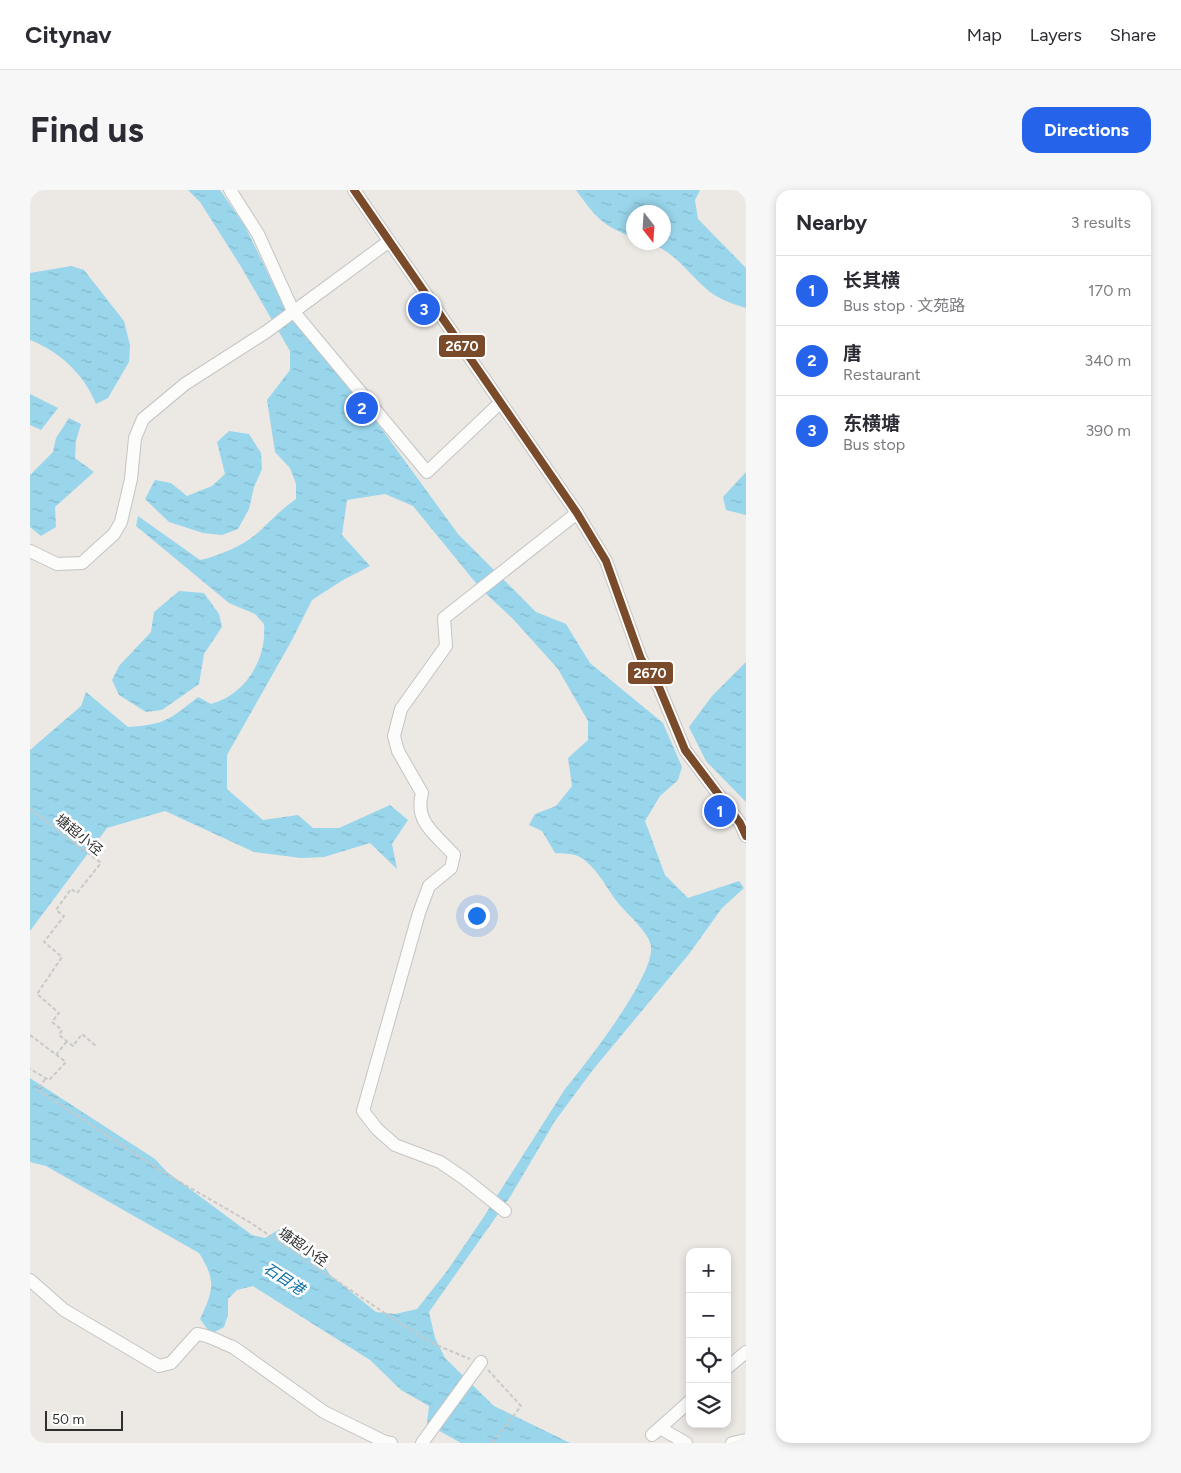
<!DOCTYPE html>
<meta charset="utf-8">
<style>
:root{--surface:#fff;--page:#f7f7f7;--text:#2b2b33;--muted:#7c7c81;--line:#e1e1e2;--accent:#2563eb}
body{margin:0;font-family:Figtree,"Noto Sans SC",sans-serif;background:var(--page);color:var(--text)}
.controls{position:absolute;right:15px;bottom:15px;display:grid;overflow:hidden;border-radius:10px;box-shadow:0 2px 8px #0003}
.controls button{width:45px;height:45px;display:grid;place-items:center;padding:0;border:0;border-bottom:1px solid var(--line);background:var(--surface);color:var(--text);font:25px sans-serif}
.compass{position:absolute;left:596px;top:15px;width:45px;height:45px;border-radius:50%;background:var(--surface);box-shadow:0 2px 8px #0003;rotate:163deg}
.scale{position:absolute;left:15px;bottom:12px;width:78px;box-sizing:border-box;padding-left:5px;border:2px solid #2e2e2e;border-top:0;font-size:14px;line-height:18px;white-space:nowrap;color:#2e2e2e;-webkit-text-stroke:4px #fff;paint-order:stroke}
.you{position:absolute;left:446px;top:725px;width:18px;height:18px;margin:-12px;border:4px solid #fff;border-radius:50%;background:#1a73e8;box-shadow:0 0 0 8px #1a73e833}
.badge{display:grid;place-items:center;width:32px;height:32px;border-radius:50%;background:var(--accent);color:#fff;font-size:16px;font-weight:700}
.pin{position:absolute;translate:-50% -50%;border:2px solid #fff;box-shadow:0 1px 5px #0006}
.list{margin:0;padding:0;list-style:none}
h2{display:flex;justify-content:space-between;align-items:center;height:65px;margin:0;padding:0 20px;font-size:21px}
h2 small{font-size:16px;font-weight:400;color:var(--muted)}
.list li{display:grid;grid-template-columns:32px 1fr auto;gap:15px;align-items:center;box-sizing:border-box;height:70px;padding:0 20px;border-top:1px solid var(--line)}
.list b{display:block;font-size:19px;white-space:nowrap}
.list p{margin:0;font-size:16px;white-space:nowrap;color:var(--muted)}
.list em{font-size:16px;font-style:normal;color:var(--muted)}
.icon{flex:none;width:28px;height:28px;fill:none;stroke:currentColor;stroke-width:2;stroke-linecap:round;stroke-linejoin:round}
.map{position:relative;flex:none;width:716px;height:1253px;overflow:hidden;border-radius:15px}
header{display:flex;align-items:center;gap:30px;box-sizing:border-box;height:70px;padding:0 25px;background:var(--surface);border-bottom:1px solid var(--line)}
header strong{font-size:24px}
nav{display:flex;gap:28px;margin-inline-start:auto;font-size:18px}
.intro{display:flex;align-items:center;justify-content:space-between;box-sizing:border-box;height:120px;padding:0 30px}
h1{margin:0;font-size:35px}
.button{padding:12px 22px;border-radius:15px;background:var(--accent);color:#fff;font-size:18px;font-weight:700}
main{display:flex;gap:30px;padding:0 30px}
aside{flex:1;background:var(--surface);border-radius:15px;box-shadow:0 2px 8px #0003}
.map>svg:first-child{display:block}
</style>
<header>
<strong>Citynav</strong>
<nav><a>Map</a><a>Layers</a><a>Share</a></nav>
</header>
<div class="intro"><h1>Find us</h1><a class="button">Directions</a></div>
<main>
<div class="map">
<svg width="716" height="1253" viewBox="0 0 716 1253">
<defs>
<pattern id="water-ripples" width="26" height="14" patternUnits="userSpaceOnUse" patternTransform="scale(1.25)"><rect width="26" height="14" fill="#99d6ec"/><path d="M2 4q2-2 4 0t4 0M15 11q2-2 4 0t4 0" fill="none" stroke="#84b8cb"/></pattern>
</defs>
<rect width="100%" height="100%" fill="#ece8e4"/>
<!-- water -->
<g fill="url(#water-ripples)">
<path d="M 158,0 L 190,0 L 215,36 L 245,98 L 300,168 L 428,344 L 506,422 L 536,434 L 560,473 L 633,533 L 652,577 L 648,590 L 630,606 L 615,631 L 635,685 L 658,708 L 709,691 L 714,698 L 692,718 L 659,764 L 562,881 L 525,931 L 480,1007 L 399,1122 L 405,1148 L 415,1168 L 464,1216 L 540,1253 L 431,1253 L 397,1234 L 399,1216 L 371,1200 L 340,1170 L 223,1096 L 207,1100 L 198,1109 L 198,1125 L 194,1137 L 181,1144 L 170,1129 C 184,1100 186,1090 169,1063 L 16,976 L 0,972 L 0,888 L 125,969 L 137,982 L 222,1045 L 235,1048 L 253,1037 L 282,1056 L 300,1085 L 346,1122 L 365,1124 L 387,1119 L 417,1081 L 453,1028 L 535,899 C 555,875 624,787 621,757 C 620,742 594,722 585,709 C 575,695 564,674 548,666 C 541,663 532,664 525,663 L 512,641 L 499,635 L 505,624 L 526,616 L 542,596 L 538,568 L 558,550 L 558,531 L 528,479 L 483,429 L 450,398 L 383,316 L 355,304 L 317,310 L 312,345 L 340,376 L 313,390 L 282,410 L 262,450 L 197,565 L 197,599 L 233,630 L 268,625 L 283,638 L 309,638 L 360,615 L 378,630 L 362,654 L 367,679 L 340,653 L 294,667 L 271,668 L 224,662 L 135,621 L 77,638 L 0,741 L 0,560 L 51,516 L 56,502 L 98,537 C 135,535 140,529 168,507 L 181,514 C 216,504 237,469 234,434 L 225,424 L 199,413 L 106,336 L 108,326 L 170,370 C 192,365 215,355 232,339 C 243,328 253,318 266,309 L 266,294 L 260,278 L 245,262 L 237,210 L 260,180 L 260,161 L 210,75 L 170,12 Z"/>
<path d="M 546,0 L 670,0 L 665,10 L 668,29 L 716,78 L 716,118 C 703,114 691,110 680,102 C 660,86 645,61 619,53 L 634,52 L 634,22 L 604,22 L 603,47 C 572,36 565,26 546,0 Z"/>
<path d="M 41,76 L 54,80 L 94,131 L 100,155 L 99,172 L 78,208 L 66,214 C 54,184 30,162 0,150 L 0,83 Z"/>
<path d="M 0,204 L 28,218 L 11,240 L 0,235 Z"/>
<path d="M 39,228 L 51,234 L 46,251 L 45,268 L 64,282 L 25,317 L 26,337 L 11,346 L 0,337 L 0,285 L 23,262 L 26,248 Z"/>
<path d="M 199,241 L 219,244 L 231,263 L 232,279 L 224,297 L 219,319 L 208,339 L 192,345 L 173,343 L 139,332 L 115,309 L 125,290 L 141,293 L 157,306 L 182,296 L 195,284 L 187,252 Z"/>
<path d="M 716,282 L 716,325 L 696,320 L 693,307 Z"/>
<path d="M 149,401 L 174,403 L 189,424 L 192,437 L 174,464 L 169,494 L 132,520 L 116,522 L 89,505 L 82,490 L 89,476 L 121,442 L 124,422 Z"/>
<path d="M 716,472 L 716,612 L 676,571 L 659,537 L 682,506 Z"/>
</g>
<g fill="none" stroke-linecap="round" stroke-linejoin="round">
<defs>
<g id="minor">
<path d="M 200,0 L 228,44 L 263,121 L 397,282 L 470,213"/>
<path d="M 324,0 L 547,323 L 576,371 L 611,469 L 629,497 L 655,560 L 710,633 L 716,646"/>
<path d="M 0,361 L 27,374 L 52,373 L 84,344 L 91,332 L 101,289 L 105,248 L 113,229 L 155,194 L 236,142 L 358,52"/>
<path d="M 475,1021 L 435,989 L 410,972 L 365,955 L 347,939 L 333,921 L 389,723 L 399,696 L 421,678 L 424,665 C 406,644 384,633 392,603 L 368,561 L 364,546 L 371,519 L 416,456 L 414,428 L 547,323"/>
<path d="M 0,1090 L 34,1120 L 129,1176 L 141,1173 L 167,1144 C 180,1145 191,1153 203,1157 L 294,1222 L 355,1252 L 361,1253"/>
<path d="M 697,1178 L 716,1162"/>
<path d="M 630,1238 L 656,1253"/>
<path d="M 622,1245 L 660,1211"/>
<path d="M 392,1253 L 451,1172"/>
<path d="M 702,1253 L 716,1250"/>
</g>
</defs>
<!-- minor casing -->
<use href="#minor" stroke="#c5c4c5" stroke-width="14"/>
<!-- path -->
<g stroke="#c9c9c8" stroke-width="2" stroke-dasharray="4 2.5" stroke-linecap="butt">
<path d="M 0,619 L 71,673 L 47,703 L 41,699 L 26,720 L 34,726 L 14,752 L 32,767 L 7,804 L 29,823 L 22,832 L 32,840 L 29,845 L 43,856 L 52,844 L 66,856"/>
<path d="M 0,845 L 36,872 L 19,890 L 0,879"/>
<path d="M 26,865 L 37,851"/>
<path d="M 15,889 L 8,900 L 131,981 L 221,1033 L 368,1132 L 404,1154 L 440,1169"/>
<path d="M 458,1180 L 491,1216 L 463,1253"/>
</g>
<!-- minor -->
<use href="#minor" stroke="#fcfcfb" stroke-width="12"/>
<defs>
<path id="bus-1" d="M 324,0 L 547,323 L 576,371 L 611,469 L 629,497 L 655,560 L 710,633 L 716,646"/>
</defs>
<!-- bus-1 casing -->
<use href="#bus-1" stroke="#fff" stroke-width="11"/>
<!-- bus-1 -->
<use href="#bus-1" stroke="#7a4b2a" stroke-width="8"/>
</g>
<g text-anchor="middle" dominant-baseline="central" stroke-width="5" stroke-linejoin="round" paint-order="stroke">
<!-- street labels -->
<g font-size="14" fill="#2e2e2e" stroke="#fff">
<text transform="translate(49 645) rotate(39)">塘超小径</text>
<text transform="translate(273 1057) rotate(35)">塘超小径</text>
</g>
<!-- water labels -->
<g font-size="15" font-style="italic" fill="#0d6fa3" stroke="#fff">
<text transform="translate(254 1089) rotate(33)">石目港</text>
</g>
</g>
<g stroke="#fff" stroke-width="2">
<rect x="408" y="144" width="48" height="24" rx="5" fill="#7a4b2a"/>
<rect x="597" y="471" width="47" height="24" rx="5" fill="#7a4b2a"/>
</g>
<g font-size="14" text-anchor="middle" font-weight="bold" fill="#fff">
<text x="432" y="161">2670</text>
<text x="620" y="488">2670</text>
</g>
</svg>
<div class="controls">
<button>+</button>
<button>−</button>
<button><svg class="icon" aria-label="locate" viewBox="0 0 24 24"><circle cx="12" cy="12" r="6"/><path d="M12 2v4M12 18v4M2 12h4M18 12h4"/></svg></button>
<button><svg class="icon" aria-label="layers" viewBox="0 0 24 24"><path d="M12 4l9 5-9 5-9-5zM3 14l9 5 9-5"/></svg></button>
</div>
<svg class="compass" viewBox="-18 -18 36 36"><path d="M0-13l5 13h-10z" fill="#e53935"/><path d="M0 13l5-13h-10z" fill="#7c7c81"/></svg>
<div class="scale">50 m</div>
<div class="you"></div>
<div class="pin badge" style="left:690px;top:621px">1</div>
<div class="pin badge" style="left:332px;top:218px">2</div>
<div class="pin badge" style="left:394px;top:119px">3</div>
</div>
<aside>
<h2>Nearby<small>3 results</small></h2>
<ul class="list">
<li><span class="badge">1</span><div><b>长其横</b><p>Bus stop · 文苑路</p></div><em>170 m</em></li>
<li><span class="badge">2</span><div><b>唐</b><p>Restaurant</p></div><em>340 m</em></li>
<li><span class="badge">3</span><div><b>东横塘</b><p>Bus stop</p></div><em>390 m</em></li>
</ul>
</aside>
</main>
